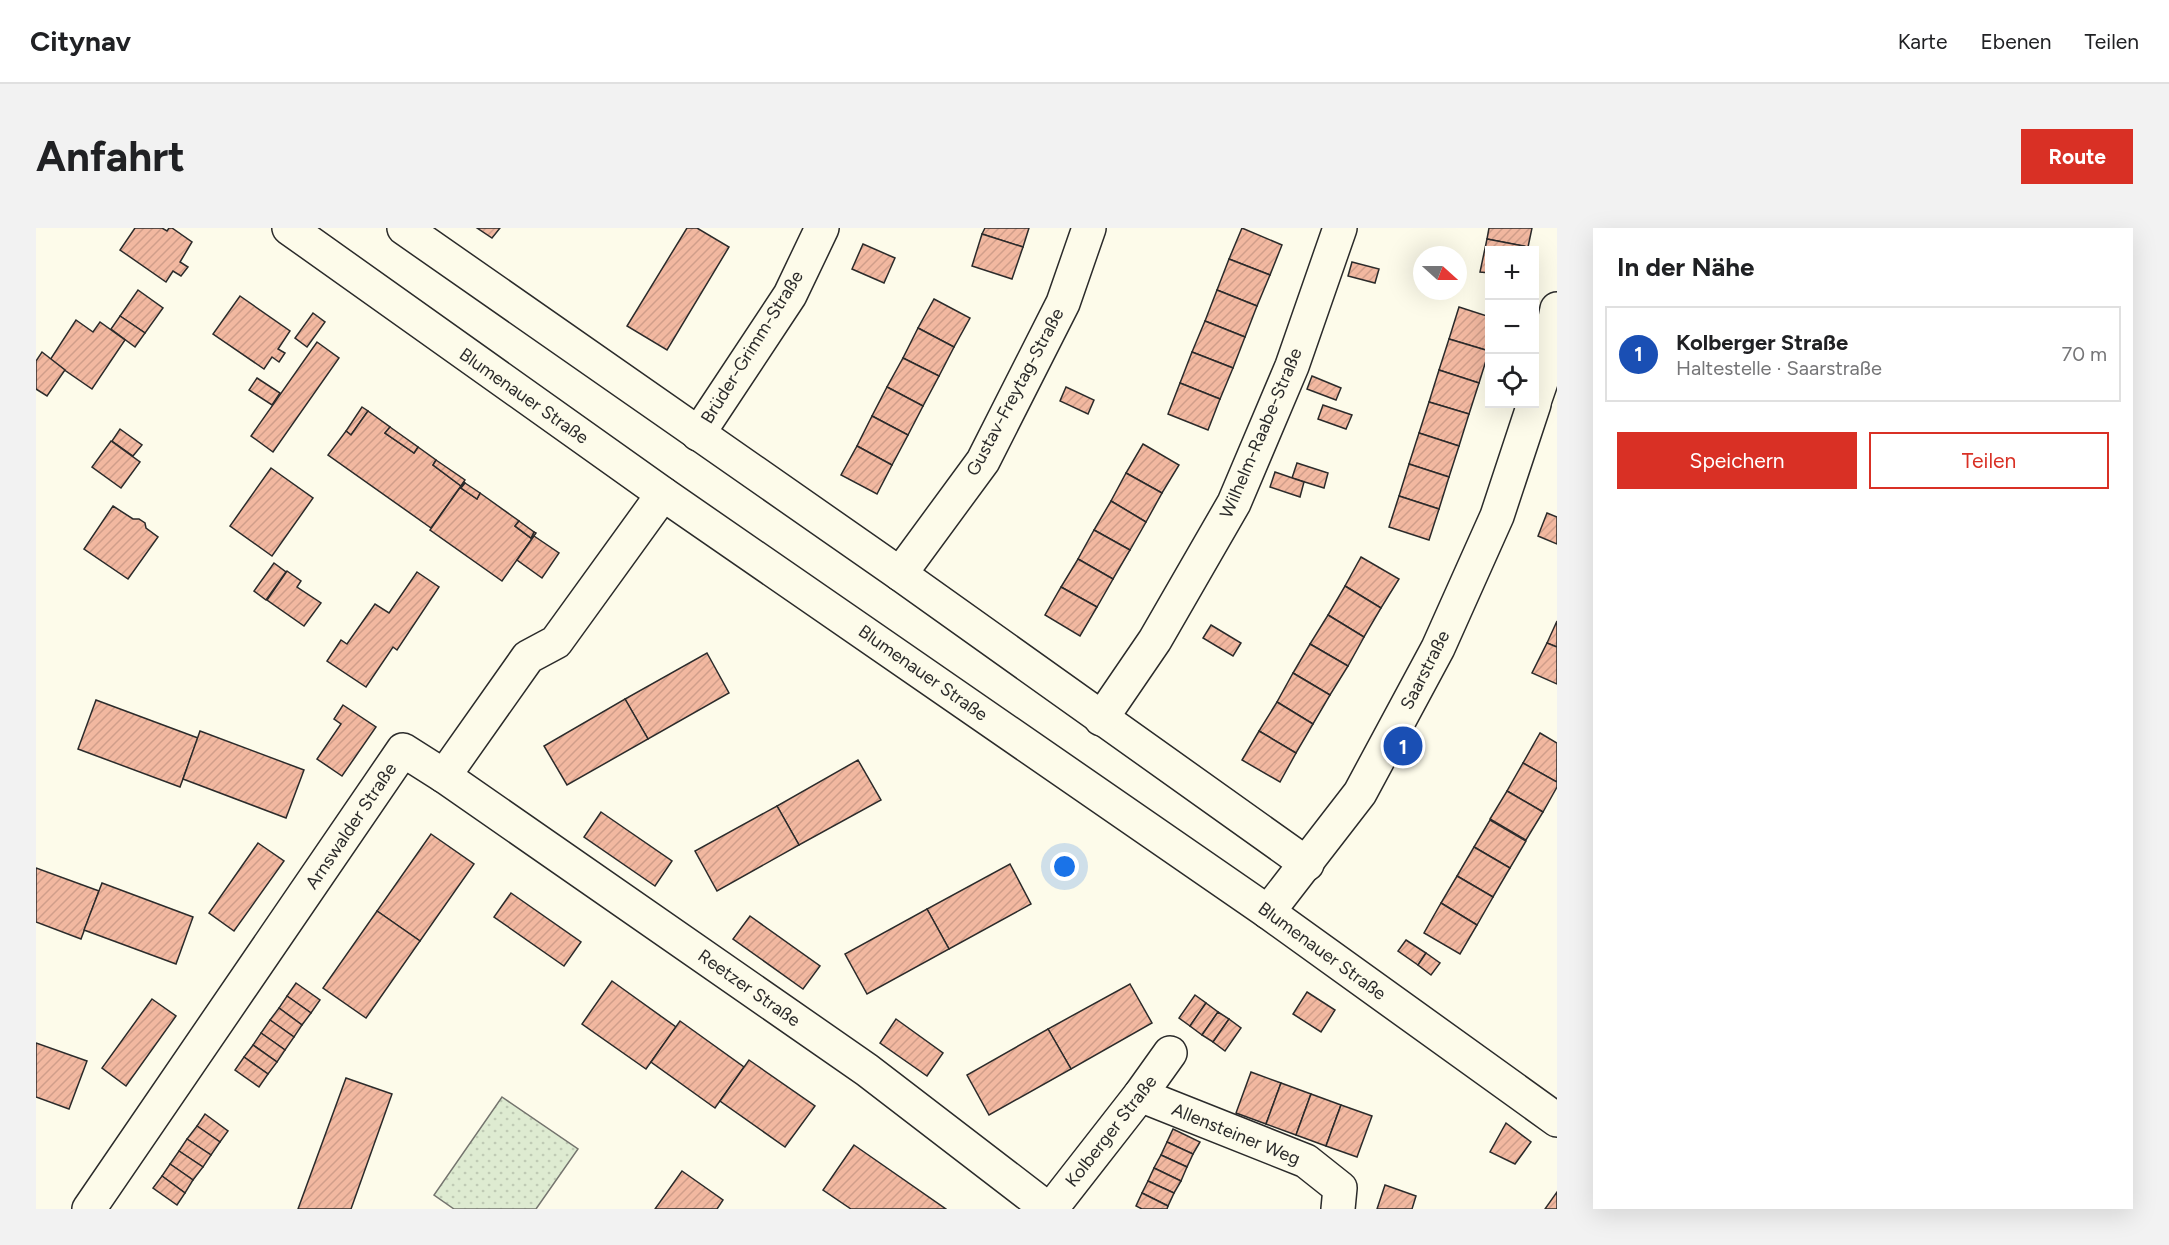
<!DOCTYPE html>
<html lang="de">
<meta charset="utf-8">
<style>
:root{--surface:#fff;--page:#f2f2f2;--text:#202124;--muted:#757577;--line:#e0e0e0;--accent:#d93025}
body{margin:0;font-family:Figtree,sans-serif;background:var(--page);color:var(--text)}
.controls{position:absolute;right:18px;top:18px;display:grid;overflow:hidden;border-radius:0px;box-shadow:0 6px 24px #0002}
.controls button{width:54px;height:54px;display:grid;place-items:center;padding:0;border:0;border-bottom:2px solid var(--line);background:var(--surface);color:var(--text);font:30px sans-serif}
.compass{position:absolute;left:1377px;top:18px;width:54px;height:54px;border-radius:50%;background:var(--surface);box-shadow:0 6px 24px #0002;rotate:111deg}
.you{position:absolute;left:1029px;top:639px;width:21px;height:21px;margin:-15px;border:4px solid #fff;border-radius:50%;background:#1a73e8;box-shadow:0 0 0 9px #1a73e833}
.badge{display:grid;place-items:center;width:39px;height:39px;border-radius:50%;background:var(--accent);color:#fff;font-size:20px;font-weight:700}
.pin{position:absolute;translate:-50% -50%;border:3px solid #fff;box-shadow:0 2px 6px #0006}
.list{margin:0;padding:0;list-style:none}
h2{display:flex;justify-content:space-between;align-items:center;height:78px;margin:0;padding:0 24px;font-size:26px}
h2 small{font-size:20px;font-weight:400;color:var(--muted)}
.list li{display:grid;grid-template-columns:39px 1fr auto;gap:18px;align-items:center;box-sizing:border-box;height:96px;margin:0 12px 12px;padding:0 12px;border:2px solid var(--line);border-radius:0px}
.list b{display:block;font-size:22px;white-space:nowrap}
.list p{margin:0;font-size:20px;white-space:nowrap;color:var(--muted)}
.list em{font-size:20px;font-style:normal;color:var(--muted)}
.actions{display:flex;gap:12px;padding:18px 24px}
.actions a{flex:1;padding:14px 0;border:2px solid var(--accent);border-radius:0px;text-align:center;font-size:21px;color:var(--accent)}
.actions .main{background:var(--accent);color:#fff}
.icon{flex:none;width:33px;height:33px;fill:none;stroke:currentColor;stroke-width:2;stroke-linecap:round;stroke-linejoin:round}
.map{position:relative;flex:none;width:1521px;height:981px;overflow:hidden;border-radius:0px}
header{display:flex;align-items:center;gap:36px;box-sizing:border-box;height:84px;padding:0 30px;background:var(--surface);border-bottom:2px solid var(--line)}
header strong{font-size:28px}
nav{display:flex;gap:33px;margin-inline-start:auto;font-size:21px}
.intro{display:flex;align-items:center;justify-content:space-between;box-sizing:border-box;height:144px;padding:0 36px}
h1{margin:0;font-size:42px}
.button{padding:15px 27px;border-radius:0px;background:var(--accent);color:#fff;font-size:21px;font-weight:700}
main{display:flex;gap:36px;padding:0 36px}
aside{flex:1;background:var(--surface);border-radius:0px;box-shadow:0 6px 24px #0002}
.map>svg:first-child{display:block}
</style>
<header>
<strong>Citynav</strong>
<nav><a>Karte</a><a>Ebenen</a><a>Teilen</a></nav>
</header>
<div class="intro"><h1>Anfahrt</h1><a class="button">Route</a></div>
<main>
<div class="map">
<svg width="1521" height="981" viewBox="0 0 1521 981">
<defs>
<pattern id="park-dots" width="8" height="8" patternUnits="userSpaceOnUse" patternTransform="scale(1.5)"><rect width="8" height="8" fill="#deebd1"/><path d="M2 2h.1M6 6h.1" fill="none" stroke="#bfcab4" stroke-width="1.8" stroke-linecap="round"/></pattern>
<pattern id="building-hatch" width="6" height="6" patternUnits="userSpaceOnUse" patternTransform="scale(1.5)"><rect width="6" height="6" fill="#f2b8a0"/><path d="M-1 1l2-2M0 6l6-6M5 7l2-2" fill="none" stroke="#d09e8a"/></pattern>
</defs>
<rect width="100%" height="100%" fill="#fdfbea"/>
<!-- park -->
<path fill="url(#park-dots)" stroke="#74746e" stroke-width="1.5" d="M 466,869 L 542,921 L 500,981 L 418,981 L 398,967 Z"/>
<!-- building -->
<g fill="url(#building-hatch)" stroke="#2b2b2b" stroke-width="1.5">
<path d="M 99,0 L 126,0 L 131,3 L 133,0 L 136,0 L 156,14 L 144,34 L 152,39 L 145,48 L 137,43 L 130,54 L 84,22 Z"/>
<path d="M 441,0 L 464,0 L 456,10 Z"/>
<path d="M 651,0 L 661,0 L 693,19 L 631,122 L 591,98 Z"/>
<path d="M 949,0 L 993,0 L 987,19 L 946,6 Z"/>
<path d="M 1206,0 L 1246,17 L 1234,47 L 1193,31 Z"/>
<path d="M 1453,0 L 1496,0 L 1492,19 L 1451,11 Z"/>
<path d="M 946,6 L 987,19 L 976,51 L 936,38 Z"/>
<path d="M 1451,11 L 1492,19 L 1492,22 L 1454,22 L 1454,45 L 1444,44 Z"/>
<path d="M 827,16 L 859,30 L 848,55 L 816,41 Z"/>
<path d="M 1193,31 L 1234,47 L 1221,78 L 1181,62 Z"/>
<path d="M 1316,34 L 1343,41 L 1339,55 L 1312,48 Z"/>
<path d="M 102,62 L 127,80 L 109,105 L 84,88 Z"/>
<path d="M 1181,62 L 1221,78 L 1209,109 L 1169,93 Z"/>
<path d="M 204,68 L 254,103 L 242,121 L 249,125 L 243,134 L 236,129 L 228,141 L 177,106 Z"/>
<path d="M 898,71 L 934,90 L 918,119 L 882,100 Z"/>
<path d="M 1423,79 L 1454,89 L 1453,123 L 1413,111 Z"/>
<path d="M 277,85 L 289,94 L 271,119 L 259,110 Z"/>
<path d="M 84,88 L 109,105 L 99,119 L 75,101 Z"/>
<path d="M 40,92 L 57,104 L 64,94 L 89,112 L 56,161 L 14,132 Z"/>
<path d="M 1169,93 L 1209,109 L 1197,140 L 1156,124 Z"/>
<path d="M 882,100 L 918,119 L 903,148 L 867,130 Z"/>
<path d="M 1413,111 L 1453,123 L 1443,155 L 1403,142 Z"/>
<path d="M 281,114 L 303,130 L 237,224 L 215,208 Z"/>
<path d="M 6,124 L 29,142 L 11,168 L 0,161 L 0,133 Z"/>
<path d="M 1156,124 L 1197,140 L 1184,171 L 1144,155 Z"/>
<path d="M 867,130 L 903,148 L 887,178 L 851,159 Z"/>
<path d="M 1403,142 L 1443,155 L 1433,186 L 1393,174 Z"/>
<path d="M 1276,148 L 1305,160 L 1300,172 L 1271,161 Z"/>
<path d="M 221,150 L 244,165 L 236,177 L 213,162 Z"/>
<path d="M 1144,155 L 1184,171 L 1172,202 L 1132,186 Z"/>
<path d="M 851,159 L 887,178 L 872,207 L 836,188 Z"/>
<path d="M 1030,159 L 1058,172 L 1052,186 L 1024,173 Z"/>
<path d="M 1393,174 L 1433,186 L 1423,218 L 1383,205 Z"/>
<path d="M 1287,177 L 1316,187 L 1310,201 L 1282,191 Z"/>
<path d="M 326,179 L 332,183 L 315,207 L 310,203 Z"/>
<path d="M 332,183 L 354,199 L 349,205 L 378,225 L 382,219 L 400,232 L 397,237 L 425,258 L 395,300 L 292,227 L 310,203 L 315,207 Z"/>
<path d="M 836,188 L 872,207 L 856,237 L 821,218 Z"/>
<path d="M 354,199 L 382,219 L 378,225 L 349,205 Z"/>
<path d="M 84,201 L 106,217 L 97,228 L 76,213 Z"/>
<path d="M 1383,205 L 1423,218 L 1413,249 L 1373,236 Z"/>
<path d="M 75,213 L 104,234 L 85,260 L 56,239 Z"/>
<path d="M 1107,216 L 1143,237 L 1126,265 L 1090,245 Z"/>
<path d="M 821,218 L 856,237 L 841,266 L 805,247 Z"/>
<path d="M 400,232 L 429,252 L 425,258 L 397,237 Z"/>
<path d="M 1261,235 L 1292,245 L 1288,260 L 1256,250 Z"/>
<path d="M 1373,236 L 1413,249 L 1403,281 L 1363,268 Z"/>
<path d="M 235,240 L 277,270 L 236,328 L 194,298 Z"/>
<path d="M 1239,244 L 1268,254 L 1264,269 L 1234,259 Z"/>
<path d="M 1090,245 L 1126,265 L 1110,294 L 1075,273 Z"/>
<path d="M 428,254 L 429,255 L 425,260 L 441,271 L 444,265 L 483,293 L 479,298 L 495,310 L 498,304 L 500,305 L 466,353 L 394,302 Z"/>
<path d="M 429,255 L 444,265 L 441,271 L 425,260 Z"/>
<path d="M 1363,268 L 1403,281 L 1393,312 L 1353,299 Z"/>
<path d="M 1075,273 L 1110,294 L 1094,322 L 1058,302 Z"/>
<path d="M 77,278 L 97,291 L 103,291 L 109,295 L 110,300 L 122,309 L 92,351 L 48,321 Z"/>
<path d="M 1511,285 L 1521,289 L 1521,316 L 1502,308 Z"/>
<path d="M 483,293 L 498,304 L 495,310 L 479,298 Z"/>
<path d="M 1058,302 L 1094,322 L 1077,351 L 1042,331 Z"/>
<path d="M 498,308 L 523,325 L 506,350 L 481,332 Z"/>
<path d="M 1325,329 L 1363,351 L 1345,380 L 1309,358 Z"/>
<path d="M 1042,331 L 1077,351 L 1061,379 L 1025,359 Z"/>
<path d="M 238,335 L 250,344 L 230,372 L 218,363 Z"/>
<path d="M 251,343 L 265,353 L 261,359 L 285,375 L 268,398 L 231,372 Z"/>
<path d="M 381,344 L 403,359 L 361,422 L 357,419 L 330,459 L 291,433 L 305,412 L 311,416 L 339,376 L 353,385 Z"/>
<path d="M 1309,358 L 1345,380 L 1328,409 L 1292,387 Z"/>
<path d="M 1025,359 L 1061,379 L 1044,408 L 1009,387 Z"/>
<path d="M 1292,387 L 1328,409 L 1312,438 L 1274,416 Z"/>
<path d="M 1521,393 L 1521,419 L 1511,415 Z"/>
<path d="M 1175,397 L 1205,415 L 1197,428 L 1167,410 Z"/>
<path d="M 1511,415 L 1521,419 L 1521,456 L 1496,445 Z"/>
<path d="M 1274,416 L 1312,438 L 1294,467 L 1257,445 Z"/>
<path d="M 671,425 L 693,465 L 612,511 L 589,471 Z"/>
<path d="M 1257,445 L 1294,467 L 1277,496 L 1241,474 Z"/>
<path d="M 589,471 L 612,511 L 531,557 L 508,518 Z"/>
<path d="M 60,472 L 162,510 L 144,559 L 42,521 Z"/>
<path d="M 1241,474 L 1277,496 L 1260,525 L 1223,503 Z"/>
<path d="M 307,477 L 340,499 L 306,548 L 281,531 L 305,496 L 298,491 Z"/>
<path d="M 164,503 L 268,542 L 250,590 L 147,551 Z"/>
<path d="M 1223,503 L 1260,525 L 1244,554 L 1206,532 Z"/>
<path d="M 1504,505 L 1521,515 L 1521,554 L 1487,535 Z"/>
<path d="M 822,532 L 845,572 L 763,617 L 741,578 Z"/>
<path d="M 1487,535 L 1521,554 L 1521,559 L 1507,584 L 1471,563 Z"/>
<path d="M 1471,563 L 1507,584 L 1490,612 L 1454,591 Z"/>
<path d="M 741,578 L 763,617 L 681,663 L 659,623 Z"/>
<path d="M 565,584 L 636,633 L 619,658 L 548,609 Z"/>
<path d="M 1454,592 L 1490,613 L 1474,640 L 1438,619 Z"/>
<path d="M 395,606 L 438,636 L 384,713 L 341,683 Z"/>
<path d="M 222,615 L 248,633 L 198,703 L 173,685 Z"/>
<path d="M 1438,619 L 1474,640 L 1457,669 L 1421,648 Z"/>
<path d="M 974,636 L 995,676 L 913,721 L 891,681 Z"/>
<path d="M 0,640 L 63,663 L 45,711 L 0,694 Z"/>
<path d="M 1421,648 L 1457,669 L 1441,697 L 1405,675 Z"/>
<path d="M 66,655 L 157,689 L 140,736 L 48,702 Z"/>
<path d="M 475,665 L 545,714 L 528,738 L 458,689 Z"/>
<path d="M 1405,675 L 1441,697 L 1424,726 L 1388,705 Z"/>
<path d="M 891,681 L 913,721 L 831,766 L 809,726 Z"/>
<path d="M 341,683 L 384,713 L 330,790 L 287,760 Z"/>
<path d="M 714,688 L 784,738 L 767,761 L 697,711 Z"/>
<path d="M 1370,712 L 1390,725 L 1382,737 L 1362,723 Z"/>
<path d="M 1390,725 L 1404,735 L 1395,747 L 1382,737 Z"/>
<path d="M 576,753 L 640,799 L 610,841 L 546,796 Z"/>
<path d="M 260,755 L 284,772 L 275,785 L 251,768 Z"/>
<path d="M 1094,756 L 1116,795 L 1035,841 L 1012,801 Z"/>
<path d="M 1271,764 L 1299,782 L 1285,804 L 1257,786 Z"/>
<path d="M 1159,767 L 1170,775 L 1154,798 L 1143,790 Z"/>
<path d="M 251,768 L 275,785 L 266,797 L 243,780 Z"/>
<path d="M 116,771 L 140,788 L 90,858 L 66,840 Z"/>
<path d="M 1170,775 L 1182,784 L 1166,807 L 1154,798 Z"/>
<path d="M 243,780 L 266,797 L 258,809 L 234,792 Z"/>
<path d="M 1182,784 L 1193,791 L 1177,814 L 1166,807 Z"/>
<path d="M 860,791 L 907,825 L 891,848 L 844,815 Z"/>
<path d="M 1193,791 L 1205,800 L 1189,823 L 1177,814 Z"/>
<path d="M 234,792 L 258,809 L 249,822 L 225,805 Z"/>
<path d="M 644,793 L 708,839 L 679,880 L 615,834 Z"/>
<path d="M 1012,801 L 1035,841 L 953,887 L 931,847 Z"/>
<path d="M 225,805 L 249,822 L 241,834 L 217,817 Z"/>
<path d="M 0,815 L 51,833 L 33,881 L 0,869 Z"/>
<path d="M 217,817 L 241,834 L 232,846 L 208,829 Z"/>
<path d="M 208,829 L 232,846 L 223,859 L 199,842 Z"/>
<path d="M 713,832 L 779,878 L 749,919 L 684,873 Z"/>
<path d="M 1215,844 L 1245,855 L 1230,896 L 1200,885 Z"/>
<path d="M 310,850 L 356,866 L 315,981 L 262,981 Z"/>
<path d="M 1245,855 L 1275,866 L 1260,907 L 1230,896 Z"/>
<path d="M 1275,866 L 1305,877 L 1290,918 L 1260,907 Z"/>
<path d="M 1305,877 L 1336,888 L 1321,929 L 1290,918 Z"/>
<path d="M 169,886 L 192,903 L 184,914 L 161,898 Z"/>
<path d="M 1470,895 L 1495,914 L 1479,936 L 1454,924 Z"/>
<path d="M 161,898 L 184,914 L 175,927 L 151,911 Z"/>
<path d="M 1137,901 L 1164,914 L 1157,926 L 1131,914 Z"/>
<path d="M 151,911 L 175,927 L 167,939 L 143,923 Z"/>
<path d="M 1131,914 L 1157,926 L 1151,939 L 1125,927 Z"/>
<path d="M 818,917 L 910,981 L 815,981 L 787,962 Z"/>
<path d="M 143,923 L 167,939 L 157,952 L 134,936 Z"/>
<path d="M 1125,927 L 1151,939 L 1145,953 L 1118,940 Z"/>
<path d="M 134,936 L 157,952 L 149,965 L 126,948 Z"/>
<path d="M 1118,940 L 1145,953 L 1138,965 L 1112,953 Z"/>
<path d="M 646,943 L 687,972 L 681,981 L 619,981 Z"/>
<path d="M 126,948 L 149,965 L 141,977 L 117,960 Z"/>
<path d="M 1112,953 L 1138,965 L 1132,978 L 1106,965 Z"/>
<path d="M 1349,957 L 1380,968 L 1376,981 L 1341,981 Z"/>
<path d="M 1521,964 L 1521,981 L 1509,981 Z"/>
<path d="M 1106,965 L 1132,978 L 1131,981 L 1106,981 L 1100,978 Z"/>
</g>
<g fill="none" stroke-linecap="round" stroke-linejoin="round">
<defs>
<g id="minor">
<path d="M 253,0 L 627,266 L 1232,684 L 1521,892"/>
<path d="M 368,0 L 864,346 L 1271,636"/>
<path d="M 1498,174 L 1508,145 L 1521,81"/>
<path d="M 662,206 L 754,67 L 786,0"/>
<path d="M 864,346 L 947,233 L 1027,75 L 1053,0"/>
<path d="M 1065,491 L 1119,412 L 1198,275 L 1256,138 L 1304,0"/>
<path d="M 408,548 L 831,842 L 1012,981"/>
<path d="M 1232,684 L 1324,565 L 1402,420 L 1461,288 L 1498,176"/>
<path d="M 1104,867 L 1270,933 L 1304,960 L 1302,981"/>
<path d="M 53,981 L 367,522 L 408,548 L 492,429 L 520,414 L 627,266"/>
<path d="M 1015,981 L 1104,867 L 1134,825"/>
</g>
</defs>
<!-- minor casing -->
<use href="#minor" stroke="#2b2b2b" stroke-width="36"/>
<!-- minor -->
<use href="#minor" stroke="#fdfbea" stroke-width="33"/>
</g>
<g text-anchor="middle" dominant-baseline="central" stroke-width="4.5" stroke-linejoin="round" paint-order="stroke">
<!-- street labels -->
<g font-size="18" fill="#2b2b2b" stroke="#fdfbea">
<text transform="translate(716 119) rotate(-58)">Brüder-Grimm-Straße</text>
<text transform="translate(979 164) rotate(-62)">Gustav-Freytag-Straße</text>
<text transform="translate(488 168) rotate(35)">Blumenauer Straße</text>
<text transform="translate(1225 205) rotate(-67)">Wilhelm-Raabe-Straße</text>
<text transform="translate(1389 442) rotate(-63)">Saarstraße</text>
<text transform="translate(887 445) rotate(35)">Blumenauer Straße</text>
<text transform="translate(315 598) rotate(-56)">Arnswalder Straße</text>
<text transform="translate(1286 723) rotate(36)">Blumenauer Straße</text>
<text transform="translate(713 760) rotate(35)">Reetzer Straße</text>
<text transform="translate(1075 903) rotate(-52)">Kolberger Straße</text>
<text transform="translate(1200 906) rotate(22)">Allensteiner Weg</text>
</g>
</g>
</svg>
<div class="controls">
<button>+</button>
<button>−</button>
<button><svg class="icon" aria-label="locate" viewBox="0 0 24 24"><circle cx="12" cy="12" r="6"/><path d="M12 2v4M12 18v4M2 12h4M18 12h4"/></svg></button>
</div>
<svg class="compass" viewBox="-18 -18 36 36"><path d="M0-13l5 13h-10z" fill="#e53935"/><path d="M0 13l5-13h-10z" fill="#757577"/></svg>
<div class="you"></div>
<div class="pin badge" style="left:1367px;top:518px;background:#1a4fb4">1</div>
</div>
<aside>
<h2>In der Nähe<small></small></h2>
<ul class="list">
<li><span class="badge" style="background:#1a4fb4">1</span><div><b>Kolberger Straße</b><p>Haltestelle · Saarstraße</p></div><em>70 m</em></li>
</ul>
<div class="actions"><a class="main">Speichern</a><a>Teilen</a></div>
</aside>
</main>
